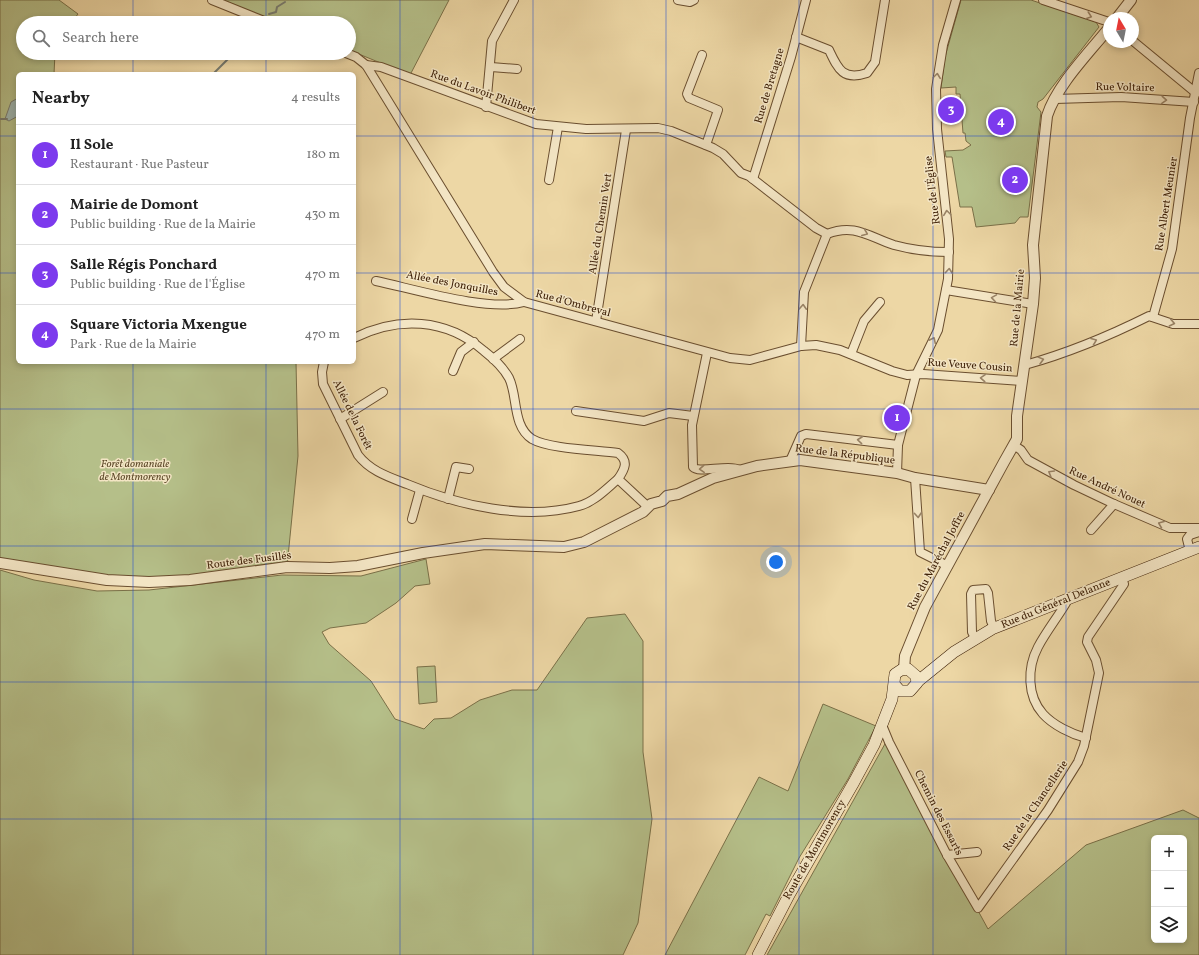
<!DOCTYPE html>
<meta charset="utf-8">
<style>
:root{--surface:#fff;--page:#f6f6f6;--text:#222;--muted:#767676;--line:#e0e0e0;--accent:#7c3aed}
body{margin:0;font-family:Vollkorn,serif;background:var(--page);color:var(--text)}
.controls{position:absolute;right:12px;bottom:12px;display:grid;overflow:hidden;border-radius:6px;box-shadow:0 2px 6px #0003}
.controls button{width:36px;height:36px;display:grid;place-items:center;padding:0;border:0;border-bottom:1px solid var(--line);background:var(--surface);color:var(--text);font:20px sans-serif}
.compass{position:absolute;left:1103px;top:12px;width:36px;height:36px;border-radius:50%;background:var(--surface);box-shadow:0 2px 6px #0003;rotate:350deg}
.you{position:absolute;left:776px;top:562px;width:14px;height:14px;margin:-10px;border:3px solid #fff;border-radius:50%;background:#1a73e8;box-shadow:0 0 0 6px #1a73e833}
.badge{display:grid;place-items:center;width:26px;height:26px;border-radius:50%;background:var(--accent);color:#fff;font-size:13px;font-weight:700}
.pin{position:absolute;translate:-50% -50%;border:2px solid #fff;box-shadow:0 1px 4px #0006}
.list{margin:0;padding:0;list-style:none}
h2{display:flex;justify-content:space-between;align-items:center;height:52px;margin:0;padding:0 16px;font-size:17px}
h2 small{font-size:13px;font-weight:400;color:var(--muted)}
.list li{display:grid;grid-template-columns:26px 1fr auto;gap:12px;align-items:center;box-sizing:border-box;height:60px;padding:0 16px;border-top:1px solid var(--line)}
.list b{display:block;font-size:15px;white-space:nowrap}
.list p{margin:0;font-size:13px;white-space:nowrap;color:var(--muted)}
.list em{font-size:13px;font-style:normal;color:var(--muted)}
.icon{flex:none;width:22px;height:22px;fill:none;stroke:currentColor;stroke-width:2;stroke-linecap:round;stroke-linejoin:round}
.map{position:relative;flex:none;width:1199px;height:955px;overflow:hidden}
.search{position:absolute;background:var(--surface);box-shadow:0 2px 6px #0003;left:16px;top:16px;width:340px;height:44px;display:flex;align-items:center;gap:10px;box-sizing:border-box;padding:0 14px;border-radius:22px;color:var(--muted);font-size:15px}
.panel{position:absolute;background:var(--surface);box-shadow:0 2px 6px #0003;left:16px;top:72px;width:340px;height:292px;border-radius:6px}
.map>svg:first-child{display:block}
</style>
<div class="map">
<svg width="1199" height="955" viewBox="0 0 1199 955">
<rect width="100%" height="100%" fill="#edd7a5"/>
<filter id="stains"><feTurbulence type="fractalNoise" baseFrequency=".005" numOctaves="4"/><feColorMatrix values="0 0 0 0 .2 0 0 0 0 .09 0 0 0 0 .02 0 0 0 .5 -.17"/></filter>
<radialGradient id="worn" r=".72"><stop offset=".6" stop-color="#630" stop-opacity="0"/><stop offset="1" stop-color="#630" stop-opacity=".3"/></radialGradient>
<!-- green -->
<g fill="#b5bf89" stroke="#7a7048" fill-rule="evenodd">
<path d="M 0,0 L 59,0 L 78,14 L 71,23 L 23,23 L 23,53 L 55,53 L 54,74 L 18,74 L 18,362 L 296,362 L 298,456 L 287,567 L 149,582 L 0,563 Z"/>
<path d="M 223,0 L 449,0 L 410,75 L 349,50 L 349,23 L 279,23 Z"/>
<path d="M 961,0 L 1031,0 L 1096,22 L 1099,27 L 1043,99 L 1038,102 L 1037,107 L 1041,112 L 1028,217 L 1020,217 L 1015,223 L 976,227 L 972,207 L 960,207 L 952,157 L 946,157 L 945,151 L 963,150 L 971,145 L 966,141 L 965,133 L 963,133 L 960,94 L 956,94 L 956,87 L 941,88 L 945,57 Z"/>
<path d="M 426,559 L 430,584 L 415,586 L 396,603 L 366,623 L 330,628 L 322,632 L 329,644 L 371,681 L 395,719 L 424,729 L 434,719 L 451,718 L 480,700 L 512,690 L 537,690 L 587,618 L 625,614 L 643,641 L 643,752 L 652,819 L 638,923 L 623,955 L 0,955 L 0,570 L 34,580 L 97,591 L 149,590 L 282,575 L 361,576 Z"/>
<path d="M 435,666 L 437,702 L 419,704 L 417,667 Z"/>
<path d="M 823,704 L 876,726 L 848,779 L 799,858 L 770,916 L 766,914 L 745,955 L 665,955 L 759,777 L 788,791 Z"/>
<path d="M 886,742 L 988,929 L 1086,845 L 1183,810 L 1199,818 L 1199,955 L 767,955 ZM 1154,838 L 1184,838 L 1184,940 L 1154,940 Z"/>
</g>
<!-- water -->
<path fill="#9eb7b3" stroke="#787b6f" d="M 18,98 L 18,116 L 9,121 L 5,119 L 11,102 Z"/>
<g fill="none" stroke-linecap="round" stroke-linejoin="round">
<!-- stream -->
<g stroke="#787b6f" stroke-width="2">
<path d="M 269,14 L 276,12 L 277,7 L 285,2"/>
<path d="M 213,74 L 228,59 L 232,59 L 234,53"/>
<path d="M 0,119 L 7,119"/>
</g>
<defs>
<g id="minor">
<path d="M 212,0 L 269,23"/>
<path d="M 678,0 L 690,2 L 694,0"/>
<path d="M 1043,0 L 1109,22"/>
<path d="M 796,37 L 829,50 C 838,69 843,81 867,73 L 875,62 L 885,0"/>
<path d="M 1133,41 L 1196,93"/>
<path d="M 346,53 L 356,57 L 366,65 L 493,272 L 504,287 L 524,302 L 730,358 L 750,360 L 801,346 L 816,345 L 840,350 L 892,371 L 907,375 L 923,374 L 1022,381"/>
<path d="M 702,55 L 687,94 L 689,98 L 718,110 L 706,145"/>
<path d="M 366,65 L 381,67 L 536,124 L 586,129 L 658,128 L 671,131 L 713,148 L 723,154 L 741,173 L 749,176 L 816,228 L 827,234"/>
<path d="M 491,67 L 517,69"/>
<path d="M 1055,99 L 1121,97 L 1194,102"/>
<path d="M 486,107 L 492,41 L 514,0"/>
<path d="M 753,179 L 791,57 L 806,0"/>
<path d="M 549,180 L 558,127"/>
<path d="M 376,281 C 414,289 488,312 524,302"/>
<path d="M 946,290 L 1033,304"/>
<path d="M 1153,317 L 1172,249 L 1190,118 L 1199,73"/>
<path d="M 596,321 L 626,130"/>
<path d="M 354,338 C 398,316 446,318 484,351 C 493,358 503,367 509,378 C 518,396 512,426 532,439 C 549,449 597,450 618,453 C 629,461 625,469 618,479 L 647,506"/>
<path d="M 801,346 L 804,292 L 827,234 C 855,223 869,237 894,245 C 912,250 931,252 949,252"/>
<path d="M 707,353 L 692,425 L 693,467 C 699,474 727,464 740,470"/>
<path d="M 851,354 L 864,321 L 880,302"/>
<path d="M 493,359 L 520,339"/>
<path d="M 324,362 L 322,372 L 323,384 L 358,455 C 370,471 389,477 407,484 C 457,505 525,521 579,506 C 594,502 606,489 618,479"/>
<path d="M 1025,365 C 1068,353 1109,336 1149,316 L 1173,324 L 1199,324"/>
<path d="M 453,371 L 461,352 L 474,342"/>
<path d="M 576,411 L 644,421 L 669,413 L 693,416"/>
<path d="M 340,419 L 383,392"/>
<path d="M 1015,446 L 1021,450 L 1028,460 L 1074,485 L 1114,504 L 1170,528 L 1199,528"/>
<path d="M 790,461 L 801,436 L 806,434 L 898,445"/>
<path d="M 897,473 L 898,445 L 916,375 L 938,330 L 948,279 L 949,239 L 937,129 L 936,89 L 943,45 L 956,0"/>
<path d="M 915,478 L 920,552 L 948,566"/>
<path d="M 448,499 L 456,467 L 469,469"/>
<path d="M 412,519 L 420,490"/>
<path d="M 1091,530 L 1114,504"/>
<path d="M 1190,551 L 1187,539 L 1190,535 L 1199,532"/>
<path d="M 1064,600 L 1066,603 C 1057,618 1046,632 1038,647 C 1027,668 1027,696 1043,714 C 1053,725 1071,734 1086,738"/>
<path d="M 975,638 L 972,632 L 971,594 L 973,590 L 986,589 L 988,593 L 991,621 L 994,628"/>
<path d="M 882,725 L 889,742 L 947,855 L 978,908 L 1048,810 L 1078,762 L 1084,746 L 1099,673 L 1096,660 L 1087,642 L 1088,637 L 1124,584 L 1122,577"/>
<path d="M 947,855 L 977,852"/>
</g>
<g id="tertiary">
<path d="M 1117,18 L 1131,0"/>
<path d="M 0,563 L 107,580 L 149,582 L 190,580 L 287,567 L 330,568 L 358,566 L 423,553 L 485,544 L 564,547 L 584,542 L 643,512 L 651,504 L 662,501 L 667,496 L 678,494 L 713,478 L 757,466 L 800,460 L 897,473 L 915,478 L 989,490"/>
<path d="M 904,669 L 905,656 L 925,607 L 1004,462 L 1017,439 L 1017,416 L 1033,304 L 1035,278 L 1033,245 L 1047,116 C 1057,85 1088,54 1109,28"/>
</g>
<g id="secondary">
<path d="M 917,682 L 954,652 L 992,629 L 1199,547"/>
<path d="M 758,955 L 789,895 L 854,782 L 874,745 L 892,699 L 895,674 L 901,670 L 908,669 L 916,676 L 917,683 L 910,691 L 900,691 L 894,684"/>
</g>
</defs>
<!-- minor casing -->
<use href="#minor" stroke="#6a4e2f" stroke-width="10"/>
<!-- tertiary casing -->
<use href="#tertiary" stroke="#6a4e2f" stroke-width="12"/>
<!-- secondary casing -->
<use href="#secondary" stroke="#3f2108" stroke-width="12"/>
<!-- minor -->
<use href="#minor" stroke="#f3e5c4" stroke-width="8"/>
<!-- tertiary -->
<use href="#tertiary" stroke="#f3e5c4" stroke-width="10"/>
<!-- secondary -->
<use href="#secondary" stroke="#f3e5c4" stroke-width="11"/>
</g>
<!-- one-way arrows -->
<defs><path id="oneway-chevron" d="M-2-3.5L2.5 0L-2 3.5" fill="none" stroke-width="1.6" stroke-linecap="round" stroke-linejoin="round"/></defs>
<g stroke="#998366">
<use href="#oneway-chevron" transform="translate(1089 16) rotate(19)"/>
<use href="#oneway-chevron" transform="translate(937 76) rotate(-83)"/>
<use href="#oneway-chevron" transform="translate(1164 100) rotate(4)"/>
<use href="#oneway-chevron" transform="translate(947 213) rotate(-97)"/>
<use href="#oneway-chevron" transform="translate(865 233) rotate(22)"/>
<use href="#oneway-chevron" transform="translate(949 271) rotate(-85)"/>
<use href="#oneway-chevron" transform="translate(994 298) rotate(-171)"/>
<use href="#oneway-chevron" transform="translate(803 307) rotate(-87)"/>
<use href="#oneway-chevron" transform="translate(1172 323) rotate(12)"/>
<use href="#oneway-chevron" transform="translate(933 340) rotate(-64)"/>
<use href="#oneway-chevron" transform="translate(1094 341) rotate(-21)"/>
<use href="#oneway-chevron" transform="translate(1041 360) rotate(-15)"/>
<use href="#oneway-chevron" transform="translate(983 378) rotate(-176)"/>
<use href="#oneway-chevron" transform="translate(860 440) rotate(-174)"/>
<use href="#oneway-chevron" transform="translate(702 469) rotate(177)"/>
<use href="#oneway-chevron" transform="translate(1051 473) rotate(-150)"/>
<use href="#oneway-chevron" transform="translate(918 515) rotate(86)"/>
<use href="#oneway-chevron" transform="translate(1161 524) rotate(-158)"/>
</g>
<!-- grid -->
<path fill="none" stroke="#1d4ed8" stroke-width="1" stroke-opacity="0.55" d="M 133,0 L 133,23M 266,0 L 266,23M 400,0 L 400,955M 533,0 L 533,955M 666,0 L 666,955M 799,0 L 799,955M 933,0 L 933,955M 1066,0 L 1066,955M 133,53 L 133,74M 266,53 L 266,74M 0,136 L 18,136M 354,136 L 1199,136M 0,273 L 18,273M 354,273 L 1199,273M 133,362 L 133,955M 266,362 L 266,955M 0,409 L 1199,409M 0,546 L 1199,546M 0,682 L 1199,682M 0,819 L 1199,819"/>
<g text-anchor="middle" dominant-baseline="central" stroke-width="3" stroke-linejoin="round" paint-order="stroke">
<!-- street labels -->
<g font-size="11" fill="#3f2108" stroke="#f3e5c4">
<text transform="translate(770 86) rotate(-73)">Rue de Bretagne</text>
<text transform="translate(1125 88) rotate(1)">Rue Voltaire</text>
<text transform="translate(483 93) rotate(20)">Rue du Lavoir Philibert</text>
<text transform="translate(933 190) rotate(-97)">Rue de l'Église</text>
<text transform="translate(1167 204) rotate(-81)">Rue Albert Meunier</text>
<text transform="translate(601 224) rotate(-81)">Allée du Chemin Vert</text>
<text transform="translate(452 284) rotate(11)">Allée des Jonquilles</text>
<text transform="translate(573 304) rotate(15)">Rue d'Ombreval</text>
<text transform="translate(1018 308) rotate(-85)">Rue de la Mairie</text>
<text transform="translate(970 366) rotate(4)">Rue Veuve Cousin</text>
<text transform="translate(352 415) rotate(64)">Allée de la Forêt</text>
<text transform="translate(845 455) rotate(7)">Rue de la République</text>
<text transform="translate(1107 488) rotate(25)">Rue André Nouet</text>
<text transform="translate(249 561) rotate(-7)">Route des Fusillés</text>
<text transform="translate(937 561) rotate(-62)">Rue du Maréchal Joffre</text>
<text transform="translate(1056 604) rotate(-22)">Rue du Général Delanne</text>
<text transform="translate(1036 806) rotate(-56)">Rue de la Chancellerie</text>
<text transform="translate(938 813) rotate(63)">Chemin des Essarts</text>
<text transform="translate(815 850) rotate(-60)">Route de Montmorency</text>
</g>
<!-- park labels -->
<g font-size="11" font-style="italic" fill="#5c4828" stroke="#f3e5c4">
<text x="135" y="464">Forêt domaniale<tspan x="135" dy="13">de Montmorency</tspan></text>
</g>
</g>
<rect width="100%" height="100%" filter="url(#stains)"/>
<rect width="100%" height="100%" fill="url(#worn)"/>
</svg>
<div class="controls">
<button>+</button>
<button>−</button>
<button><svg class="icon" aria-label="layers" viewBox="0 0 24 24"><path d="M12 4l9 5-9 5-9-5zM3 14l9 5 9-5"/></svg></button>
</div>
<svg class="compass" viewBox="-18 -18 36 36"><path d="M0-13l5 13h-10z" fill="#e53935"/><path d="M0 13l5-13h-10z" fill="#767676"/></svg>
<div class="you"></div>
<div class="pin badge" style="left:897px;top:418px">1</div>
<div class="pin badge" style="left:1015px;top:180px">2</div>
<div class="pin badge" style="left:951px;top:110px">3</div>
<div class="pin badge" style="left:1001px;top:122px">4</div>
<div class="search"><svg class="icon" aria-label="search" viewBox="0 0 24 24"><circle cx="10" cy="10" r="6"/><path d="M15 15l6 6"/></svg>Search here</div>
<section class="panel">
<h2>Nearby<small>4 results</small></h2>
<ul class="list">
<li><span class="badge">1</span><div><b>Il Sole</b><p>Restaurant · Rue Pasteur</p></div><em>180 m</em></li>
<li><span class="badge">2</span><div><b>Mairie de Domont</b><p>Public building · Rue de la Mairie</p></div><em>430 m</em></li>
<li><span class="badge">3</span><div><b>Salle Régis Ponchard</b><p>Public building · Rue de l'Église</p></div><em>470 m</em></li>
<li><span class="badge">4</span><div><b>Square Victoria Mxengue</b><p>Park · Rue de la Mairie</p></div><em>470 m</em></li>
</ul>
</section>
</div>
